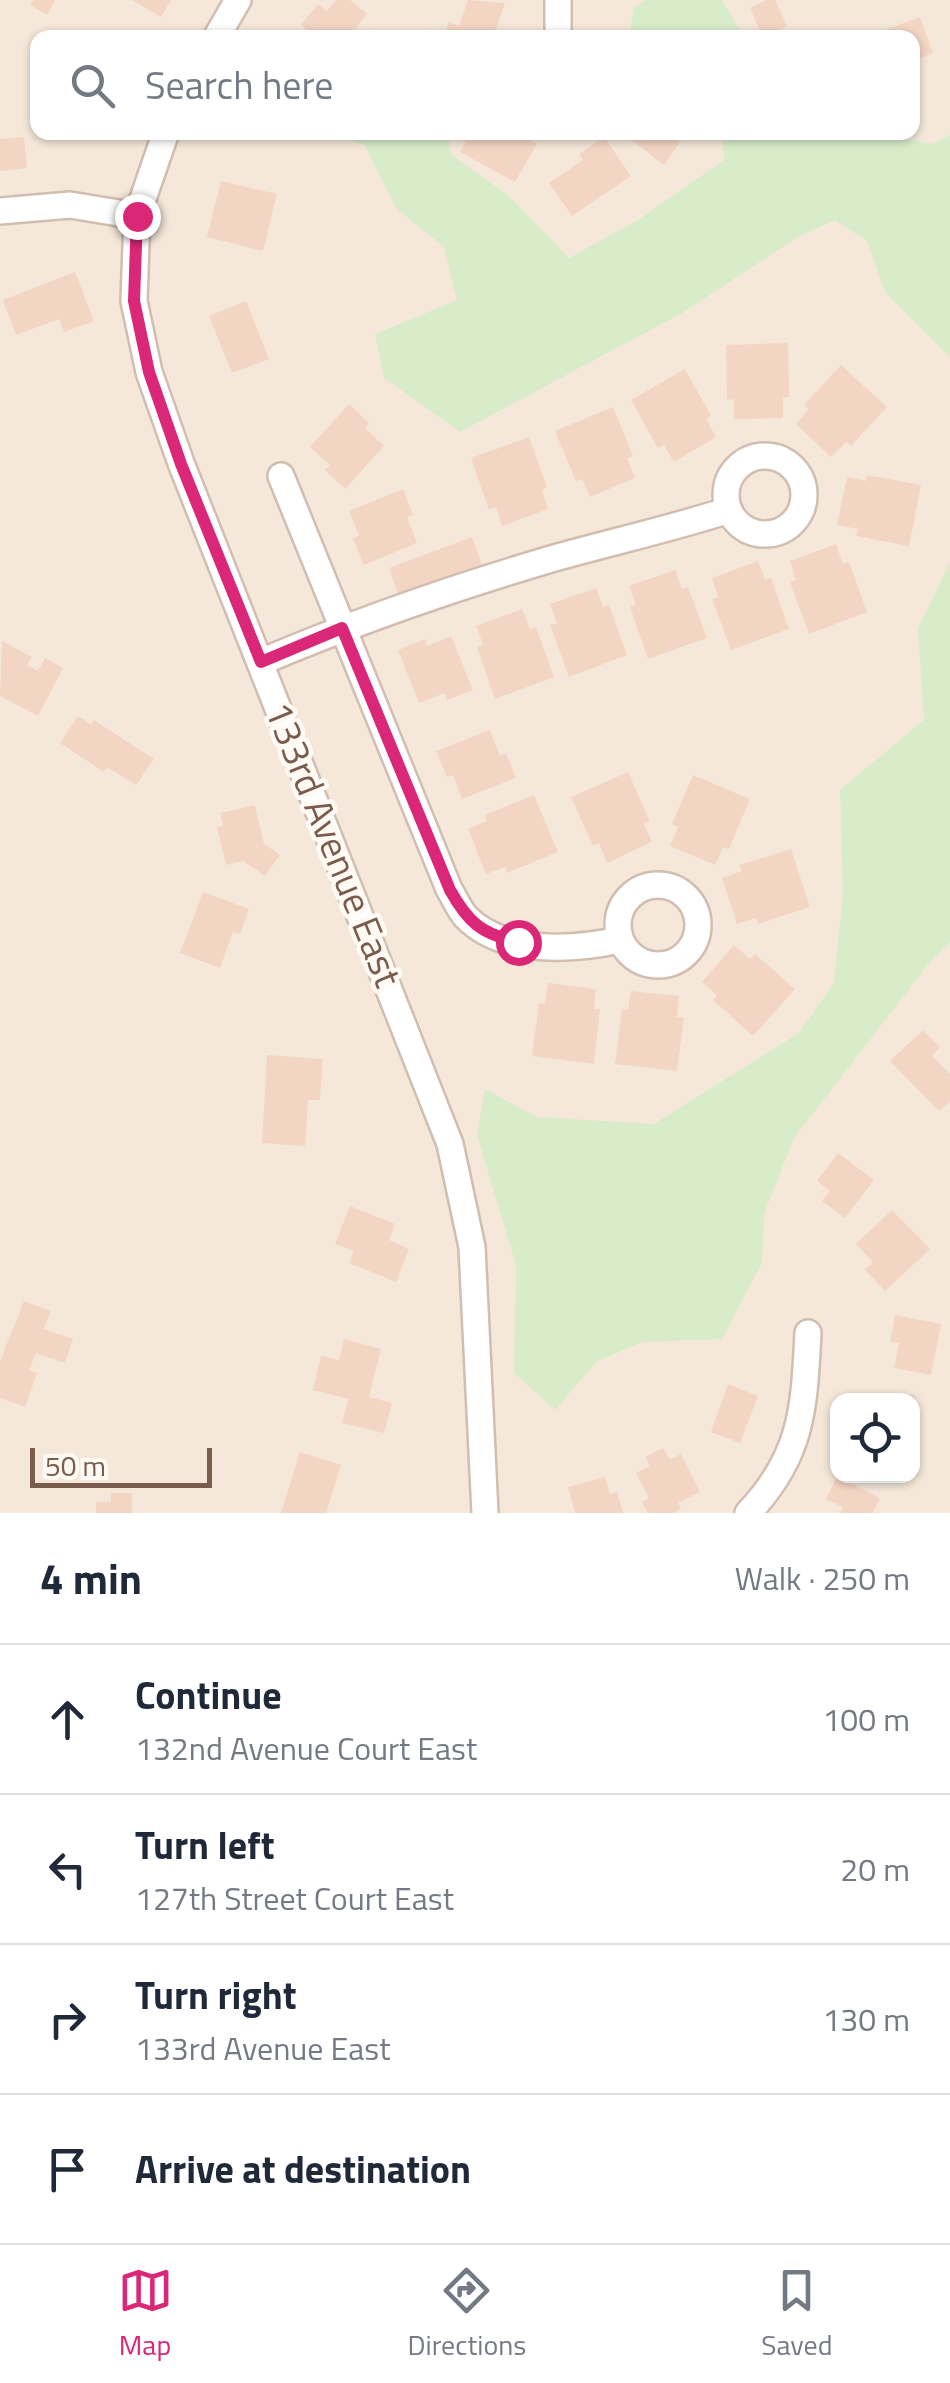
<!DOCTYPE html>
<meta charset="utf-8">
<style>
:root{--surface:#fff;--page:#f2f2f3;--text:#1f2937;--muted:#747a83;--line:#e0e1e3;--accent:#db2777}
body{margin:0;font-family:"Titillium Web",sans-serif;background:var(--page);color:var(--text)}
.controls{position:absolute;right:30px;bottom:30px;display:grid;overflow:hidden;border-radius:20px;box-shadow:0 2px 8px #0004}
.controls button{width:90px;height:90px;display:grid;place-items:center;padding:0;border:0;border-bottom:2px solid var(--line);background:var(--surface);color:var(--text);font:50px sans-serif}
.scale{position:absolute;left:30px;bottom:25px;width:182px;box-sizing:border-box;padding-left:10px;border:5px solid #7a5c4d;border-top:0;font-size:28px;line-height:35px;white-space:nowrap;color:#7a5c4d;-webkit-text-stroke:8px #fffaf3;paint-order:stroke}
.stop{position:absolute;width:30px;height:30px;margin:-22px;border:8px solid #db2777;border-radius:50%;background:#fff}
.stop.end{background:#db2777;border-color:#fff;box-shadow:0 2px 10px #0008}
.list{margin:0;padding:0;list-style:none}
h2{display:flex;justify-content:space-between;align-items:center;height:130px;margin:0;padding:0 40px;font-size:42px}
h2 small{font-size:32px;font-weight:400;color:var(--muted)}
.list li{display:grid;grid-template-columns:65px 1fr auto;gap:30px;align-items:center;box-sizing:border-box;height:150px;padding:0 40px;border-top:2px solid var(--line)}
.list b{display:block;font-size:38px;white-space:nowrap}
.list p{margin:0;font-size:32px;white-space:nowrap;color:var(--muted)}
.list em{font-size:32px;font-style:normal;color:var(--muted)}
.icon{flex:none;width:55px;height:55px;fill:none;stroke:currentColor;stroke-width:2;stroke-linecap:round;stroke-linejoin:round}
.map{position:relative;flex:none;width:950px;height:1513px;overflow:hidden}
.search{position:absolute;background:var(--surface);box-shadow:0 2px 8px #0004;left:30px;right:30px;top:30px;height:110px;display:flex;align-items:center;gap:25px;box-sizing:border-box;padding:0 35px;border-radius:20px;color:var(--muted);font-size:38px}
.sheet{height:730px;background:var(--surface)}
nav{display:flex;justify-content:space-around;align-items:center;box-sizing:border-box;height:140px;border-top:2px solid var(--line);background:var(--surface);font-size:28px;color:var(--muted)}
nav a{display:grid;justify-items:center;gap:5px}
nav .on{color:var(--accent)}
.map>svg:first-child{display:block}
</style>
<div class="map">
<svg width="950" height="1513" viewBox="0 0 950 1513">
<rect width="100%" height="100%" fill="#fdf6ec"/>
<!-- residential -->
<path fill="#f5e8da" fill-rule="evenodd" d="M 0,0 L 950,0 L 950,1513 L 0,1513 ZM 38,38 L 912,38 L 912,132 L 38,132 ZM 838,1400 L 912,1400 L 912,1476 L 838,1476 Z"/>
<!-- green -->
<g fill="#d8ecc9">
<path d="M 646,0 L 722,0 L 744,37 L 629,37 L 634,8 Z"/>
<path d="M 338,133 L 447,133 L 452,155 L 509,196 L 569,258 L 638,220 L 724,160 L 722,133 L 875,133 L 933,144 L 950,135 L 950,357 L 885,292 L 867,241 L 835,220 L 798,237 L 682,313 L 460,432 L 384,378 L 375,334 L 457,300 L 444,247 L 397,209 L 365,146 Z"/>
<path d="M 950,562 L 950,942 L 926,967 L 794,1138 L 764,1214 L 762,1263 L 722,1339 L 643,1342 L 597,1361 L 555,1410 L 514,1373 L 516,1265 L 477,1135 L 485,1089 L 537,1117 L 654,1124 L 799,1033 L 834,983 L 843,892 L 840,790 L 924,720 L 918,628 Z"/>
</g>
<!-- building -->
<g fill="#f3d5c3">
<path d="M 33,0 L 55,0 L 47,15 L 30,5 Z"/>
<path d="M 132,0 L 171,0 L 161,17 Z"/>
<path d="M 336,0 L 350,0 L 367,14 L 348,38 L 317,38 L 301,25 L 318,4 L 327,11 Z"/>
<path d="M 468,0 L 505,3 L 493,38 L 443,38 L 449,22 L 459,26 Z"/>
<path d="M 767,0 L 775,0 L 787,26 L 763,37 L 750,8 Z"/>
<path d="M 920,17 L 933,53 L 912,61 L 912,38 L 864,38 Z"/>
<path d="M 470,132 L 516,132 L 537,144 L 515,182 L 460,152 Z"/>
<path d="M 621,132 L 667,132 L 680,142 L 664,165 Z"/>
<path d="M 24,137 L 27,168 L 0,171 L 0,139 Z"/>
<path d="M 604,137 L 631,176 L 572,216 L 549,183 L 583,160 L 579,154 Z"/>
<path d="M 221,181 L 277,194 L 263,251 L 207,237 Z"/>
<path d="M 75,272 L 94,321 L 64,332 L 59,319 L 16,335 L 3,300 Z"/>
<path d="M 246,301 L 269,359 L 232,373 L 209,316 Z"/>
<path d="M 788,343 L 789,397 L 783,397 L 783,418 L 734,419 L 734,399 L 727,400 L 726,345 Z"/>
<path d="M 841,365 L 887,407 L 851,446 L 846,442 L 831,457 L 796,424 L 809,409 L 804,405 Z"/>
<path d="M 685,369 L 711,416 L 706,419 L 716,437 L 674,462 L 664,445 L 658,448 L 631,400 Z"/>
<path d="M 349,404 L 369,423 L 365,428 L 384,446 L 345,489 L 325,470 L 330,465 L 310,447 Z"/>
<path d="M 613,407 L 633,456 L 627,459 L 635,478 L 590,497 L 582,479 L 576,481 L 555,431 Z"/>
<path d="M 529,437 L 547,487 L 542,490 L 548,509 L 502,526 L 496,507 L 489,510 L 471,458 Z"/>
<path d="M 867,475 L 921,485 L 909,546 L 856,536 L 858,529 L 837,525 L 847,477 L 866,481 Z"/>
<path d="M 403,489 L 413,515 L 407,517 L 417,543 L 364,565 L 353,538 L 359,536 L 349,511 Z"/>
<path d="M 472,537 L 482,565 L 399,596 L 389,568 Z"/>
<path d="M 836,544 L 843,564 L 849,562 L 867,612 L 809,634 L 790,582 L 796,580 L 790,561 Z"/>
<path d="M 758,561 L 765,580 L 771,578 L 789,629 L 731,650 L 712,599 L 718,597 L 712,578 Z"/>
<path d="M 675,570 L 682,589 L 688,587 L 707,638 L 648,659 L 630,607 L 636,605 L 629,586 Z"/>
<path d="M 596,588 L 603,607 L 609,605 L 627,655 L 569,677 L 550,625 L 557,623 L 550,604 Z"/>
<path d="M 522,609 L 530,629 L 536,627 L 554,677 L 495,699 L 477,647 L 483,645 L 476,626 Z"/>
<path d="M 451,636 L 473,690 L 447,700 L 445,693 L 419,703 L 398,650 L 425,639 L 427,646 Z"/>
<path d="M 2,641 L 32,657 L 27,665 L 38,671 L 45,658 L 63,668 L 38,716 L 0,696 Z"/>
<path d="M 78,716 L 91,724 L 94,720 L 154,759 L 136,785 L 107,767 L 104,772 L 60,743 Z"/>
<path d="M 490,730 L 500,756 L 506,753 L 516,778 L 462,799 L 453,775 L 447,777 L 436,751 Z"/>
<path d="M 628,772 L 650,822 L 644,824 L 652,842 L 607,863 L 599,843 L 593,846 L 571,797 Z"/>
<path d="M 693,775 L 750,799 L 729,849 L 723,847 L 715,865 L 670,846 L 678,827 L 672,824 Z"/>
<path d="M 534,795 L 558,852 L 507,873 L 505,867 L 486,874 L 468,829 L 487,821 L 485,815 Z"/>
<path d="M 255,805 L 264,844 L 280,855 L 265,876 L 243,861 L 226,865 L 217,827 L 223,826 L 220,813 Z"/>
<path d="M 791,849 L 810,907 L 758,924 L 756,918 L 737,924 L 722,878 L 742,871 L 739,865 Z"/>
<path d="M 203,892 L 249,909 L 240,934 L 233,932 L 220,968 L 180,953 Z"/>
<path d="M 734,945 L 750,959 L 755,954 L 795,989 L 753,1036 L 713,1000 L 717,995 L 702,982 Z"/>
<path d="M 548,983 L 596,989 L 594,1009 L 600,1009 L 594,1064 L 532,1056 L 539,1003 L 545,1004 Z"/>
<path d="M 631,991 L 679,996 L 677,1017 L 684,1018 L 677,1071 L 615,1064 L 622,1009 L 628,1010 Z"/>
<path d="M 923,1030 L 940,1047 L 932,1056 L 950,1074 L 950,1101 L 939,1111 L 890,1061 Z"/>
<path d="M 267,1055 L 323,1059 L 320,1100 L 308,1100 L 305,1146 L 262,1143 Z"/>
<path d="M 838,1153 L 874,1180 L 845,1218 L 822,1201 L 830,1191 L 817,1181 Z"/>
<path d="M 350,1206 L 395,1224 L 389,1240 L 409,1249 L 396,1282 L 349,1263 L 354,1251 L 335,1244 Z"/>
<path d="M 892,1210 L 930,1249 L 885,1291 L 865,1270 L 873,1262 L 856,1244 Z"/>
<path d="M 24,1301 L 51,1311 L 44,1329 L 73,1339 L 65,1363 L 36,1353 L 29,1370 L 37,1373 L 25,1407 L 0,1398 L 0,1361 Z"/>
<path d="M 895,1315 L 941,1324 L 931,1375 L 894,1368 L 899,1343 L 890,1342 Z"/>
<path d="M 344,1339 L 381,1349 L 369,1397 L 392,1403 L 384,1433 L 342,1423 L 348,1399 L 313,1390 L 321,1356 L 339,1360 Z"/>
<path d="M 728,1384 L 758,1396 L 740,1443 L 711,1432 Z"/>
<path d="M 915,1395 L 915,1400 L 863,1400 L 862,1397 Z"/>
<path d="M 912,1417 L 916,1417 L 918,1476 L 912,1476 Z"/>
<path d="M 663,1448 L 670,1460 L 681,1454 L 700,1492 L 678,1503 L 681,1509 L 673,1513 L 648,1513 L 642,1502 L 649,1498 L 636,1473 L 650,1466 L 645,1457 Z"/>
<path d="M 300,1452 L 341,1465 L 326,1513 L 281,1513 Z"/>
<path d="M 605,1477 L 610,1494 L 617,1492 L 623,1513 L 575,1513 L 568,1487 Z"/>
<path d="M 837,1477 L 880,1498 L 873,1513 L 840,1513 L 843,1507 L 826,1499 Z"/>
<path d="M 111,1493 L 132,1493 L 132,1513 L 96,1513 L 96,1502 L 111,1502 Z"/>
</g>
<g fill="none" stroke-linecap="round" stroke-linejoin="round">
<defs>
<g id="street">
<path d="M 558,0 L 558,38"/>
<path d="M 216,38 L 238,0"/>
<path d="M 166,132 L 137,216 L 134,301 L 149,372 L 181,463 L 450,1144 L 472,1247 L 485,1513"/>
<path d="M 0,211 L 70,205 L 137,216"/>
<circle cx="765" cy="495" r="39"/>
<path d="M 281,476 L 449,889 C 455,899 459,909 466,917 C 503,955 573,950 620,940"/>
<path d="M 261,662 C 355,622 453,588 551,559 C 611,542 670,529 729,510"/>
<circle cx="658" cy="925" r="40"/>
<path d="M 748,1513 C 803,1455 804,1408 808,1333"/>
</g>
</defs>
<!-- street casing -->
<use href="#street" stroke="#d1beb0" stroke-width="30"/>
<!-- street -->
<use href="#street" stroke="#fff" stroke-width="25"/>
</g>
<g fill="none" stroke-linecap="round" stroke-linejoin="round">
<!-- route -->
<path stroke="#db2777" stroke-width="12" d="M 137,216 L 134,301 L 149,372 L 181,464 L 261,662 L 342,628 L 450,890 C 468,922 481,934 518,942"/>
</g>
<g text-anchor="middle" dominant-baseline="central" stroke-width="9" stroke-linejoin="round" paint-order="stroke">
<!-- street labels -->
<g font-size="38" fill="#7a5c4d" stroke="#fffaf3">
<text transform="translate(334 844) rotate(68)">133rd Avenue East</text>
</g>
</g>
</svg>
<div class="controls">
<button><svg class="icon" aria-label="locate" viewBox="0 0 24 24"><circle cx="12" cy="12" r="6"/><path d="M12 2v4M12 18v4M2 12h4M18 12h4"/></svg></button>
</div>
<div class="scale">50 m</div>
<div class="stop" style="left:518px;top:942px"></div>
<div class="stop end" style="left:137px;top:216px"></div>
<div class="search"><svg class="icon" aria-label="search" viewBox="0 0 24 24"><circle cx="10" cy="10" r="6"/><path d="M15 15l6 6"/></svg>Search here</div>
</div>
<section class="sheet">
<h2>4 min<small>Walk · 250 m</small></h2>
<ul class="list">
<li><svg class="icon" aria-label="ahead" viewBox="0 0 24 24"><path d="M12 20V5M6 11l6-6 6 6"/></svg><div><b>Continue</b><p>132nd Avenue Court East</p></div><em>100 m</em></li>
<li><svg class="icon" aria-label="left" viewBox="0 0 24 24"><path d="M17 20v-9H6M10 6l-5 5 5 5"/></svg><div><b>Turn left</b><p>127th Street Court East</p></div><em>20 m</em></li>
<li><svg class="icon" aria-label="right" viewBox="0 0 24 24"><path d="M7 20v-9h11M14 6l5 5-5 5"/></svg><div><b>Turn right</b><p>133rd Avenue East</p></div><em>130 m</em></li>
<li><svg class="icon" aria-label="arrive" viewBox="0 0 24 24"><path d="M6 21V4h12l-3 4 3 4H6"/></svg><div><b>Arrive at destination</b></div></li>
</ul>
</section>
<nav>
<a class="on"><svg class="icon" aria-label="map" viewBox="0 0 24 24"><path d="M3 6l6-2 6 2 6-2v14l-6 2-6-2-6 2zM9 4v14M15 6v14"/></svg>Map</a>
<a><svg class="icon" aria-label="directions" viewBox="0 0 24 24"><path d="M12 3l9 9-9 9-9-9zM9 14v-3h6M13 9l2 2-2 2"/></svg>Directions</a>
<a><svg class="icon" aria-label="saved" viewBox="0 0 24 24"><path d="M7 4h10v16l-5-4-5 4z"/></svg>Saved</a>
</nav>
